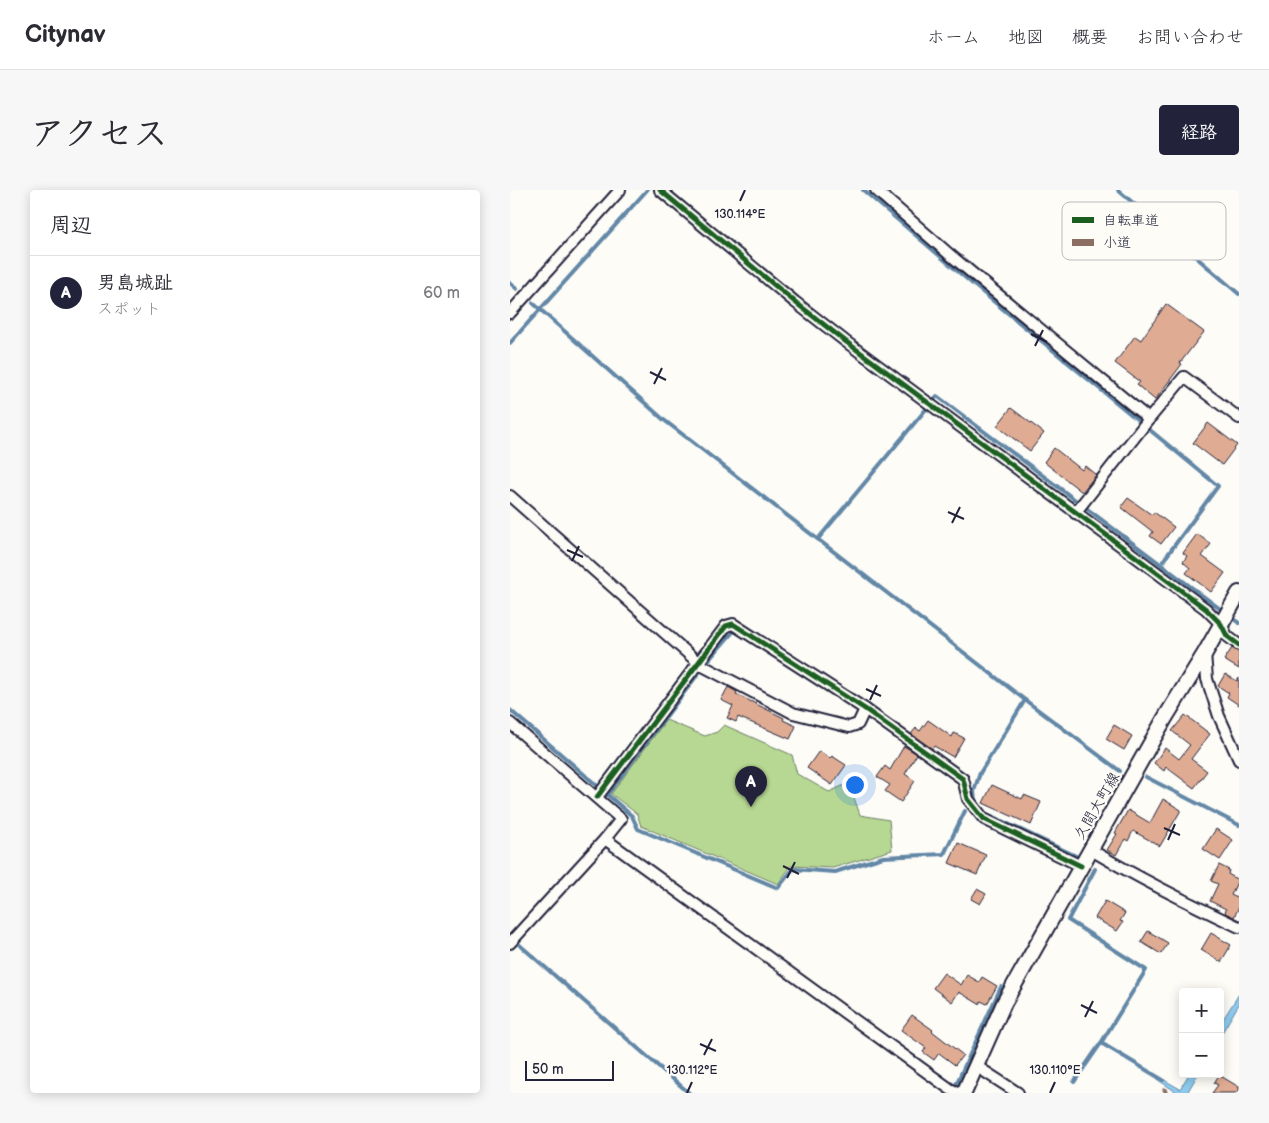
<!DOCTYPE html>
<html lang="ja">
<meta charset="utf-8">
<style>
:root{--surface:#fff;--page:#f7f7f7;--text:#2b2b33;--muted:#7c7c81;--line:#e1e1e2;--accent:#22223b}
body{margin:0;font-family:"Balsamiq Sans","Klee One",sans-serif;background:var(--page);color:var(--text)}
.controls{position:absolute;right:15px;bottom:15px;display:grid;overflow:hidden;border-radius:5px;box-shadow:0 2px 12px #0003}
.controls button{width:45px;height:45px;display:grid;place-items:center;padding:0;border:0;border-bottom:1px solid var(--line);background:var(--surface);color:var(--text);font:25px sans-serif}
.scale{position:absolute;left:15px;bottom:12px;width:89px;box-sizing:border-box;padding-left:5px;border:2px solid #22223b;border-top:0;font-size:14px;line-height:18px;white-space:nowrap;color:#22223b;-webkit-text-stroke:4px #fdfcf7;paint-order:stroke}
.you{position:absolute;left:344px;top:594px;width:18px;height:18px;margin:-12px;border:4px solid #fff;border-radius:50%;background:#1a73e8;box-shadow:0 0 0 8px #1a73e833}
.badge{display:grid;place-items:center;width:32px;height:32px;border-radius:50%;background:var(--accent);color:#fff;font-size:16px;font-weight:700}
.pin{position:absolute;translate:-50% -41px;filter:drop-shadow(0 1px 2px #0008)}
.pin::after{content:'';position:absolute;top:26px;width:18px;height:15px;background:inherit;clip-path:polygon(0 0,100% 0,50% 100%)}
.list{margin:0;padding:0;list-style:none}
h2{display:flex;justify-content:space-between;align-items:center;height:65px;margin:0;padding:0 20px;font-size:21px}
h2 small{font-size:16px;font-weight:400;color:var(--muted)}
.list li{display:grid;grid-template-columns:32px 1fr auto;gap:15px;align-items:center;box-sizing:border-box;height:75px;padding:0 20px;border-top:1px solid var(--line)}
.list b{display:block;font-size:19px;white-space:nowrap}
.list p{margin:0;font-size:16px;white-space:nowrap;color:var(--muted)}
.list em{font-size:16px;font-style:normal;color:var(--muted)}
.map{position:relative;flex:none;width:729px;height:903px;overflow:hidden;border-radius:5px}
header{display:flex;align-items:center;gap:30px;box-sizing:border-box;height:70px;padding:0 25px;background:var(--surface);border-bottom:1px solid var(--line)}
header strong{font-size:24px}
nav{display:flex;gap:28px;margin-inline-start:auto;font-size:18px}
.intro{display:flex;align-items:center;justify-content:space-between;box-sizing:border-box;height:120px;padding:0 30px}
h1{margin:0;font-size:35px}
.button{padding:12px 22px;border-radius:5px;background:var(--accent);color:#fff;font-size:18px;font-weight:700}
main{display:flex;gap:30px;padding:0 30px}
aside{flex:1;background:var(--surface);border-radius:5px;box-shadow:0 2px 12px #0003}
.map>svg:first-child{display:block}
</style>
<header>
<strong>Citynav</strong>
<nav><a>ホーム</a><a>地図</a><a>概要</a><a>お問い合わせ</a></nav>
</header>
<div class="intro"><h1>アクセス</h1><a class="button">経路</a></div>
<main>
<aside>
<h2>周辺<small></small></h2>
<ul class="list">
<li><span class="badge">A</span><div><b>男島城趾</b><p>スポット</p></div><em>60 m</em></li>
</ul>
</aside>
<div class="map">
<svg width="729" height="903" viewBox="0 0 729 903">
<rect width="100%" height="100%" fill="#fdfcf7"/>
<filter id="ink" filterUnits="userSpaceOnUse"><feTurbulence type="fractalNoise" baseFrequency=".02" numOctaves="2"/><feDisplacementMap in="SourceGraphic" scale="10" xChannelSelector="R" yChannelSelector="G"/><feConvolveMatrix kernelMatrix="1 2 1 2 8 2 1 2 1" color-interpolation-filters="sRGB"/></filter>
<g filter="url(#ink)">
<!-- green -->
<path fill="#b6d892" stroke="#6c7d66" d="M 156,530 L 195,546 L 207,542 L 214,535 L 282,565 L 287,584 L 319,602 L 339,593 L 350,625 L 379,630 L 382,660 L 323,678 L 281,676 L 268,694 L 131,636 L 127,624 L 101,604 Z"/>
<!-- water -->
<g fill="#8dcbee" stroke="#6287a6">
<path d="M 729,804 L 729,814 L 710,846 L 710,834 Z"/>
<path d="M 679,884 L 688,884 L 677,903 L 668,903 L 648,890 L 649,887 L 670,899 Z"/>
</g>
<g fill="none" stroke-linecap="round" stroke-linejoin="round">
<!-- stream -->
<g stroke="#6287a6" stroke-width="4">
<path d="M 353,0 L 465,96 L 708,296 L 653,371"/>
<path d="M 608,0 L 729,104"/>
<path d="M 0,93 L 7,99"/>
<path d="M 23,113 L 154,230 L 515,510 L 610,581"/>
<path d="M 0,153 L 137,0"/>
<path d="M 308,349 L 427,206 L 729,433"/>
<path d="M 0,520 L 122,626 L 128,639 L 268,698 L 283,679 L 325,682 L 373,667 L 434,664 L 455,621"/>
<path d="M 636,587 L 729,635"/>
<path d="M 97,605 L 197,472 L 222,443"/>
<path d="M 465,613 L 464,601 L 470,583 L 515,510"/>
<path d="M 471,620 L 475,623 L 566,666"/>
<path d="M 585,679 L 558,730 L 636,780 L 591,853 L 653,890"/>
<path d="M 4,750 L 179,903"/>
<path d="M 564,892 L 591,853"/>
<path d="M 444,899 L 491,797"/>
</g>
</g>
<!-- building -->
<g fill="#dfac93" stroke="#22223b">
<path d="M 656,114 L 694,142 L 670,173 L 672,174 L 645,210 L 627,195 L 630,192 L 605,173 L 625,146 L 631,150 Z"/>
<path d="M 501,218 L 534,243 L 520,261 L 487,236 Z"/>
<path d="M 698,233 L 727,255 L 712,275 L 683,253 Z"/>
<path d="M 544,258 L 572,280 L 575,276 L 586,285 L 572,302 L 534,272 Z"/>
<path d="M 618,308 L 642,325 L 644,322 L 664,337 L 651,354 L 640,346 L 643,342 L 611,317 Z"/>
<path d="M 687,344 L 701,354 L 692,366 L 715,383 L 701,402 L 676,383 L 680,378 L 673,372 L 677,366 L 673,363 Z"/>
<path d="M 722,458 L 729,462 L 729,479 L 714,470 Z"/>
<path d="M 715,484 L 727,491 L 729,488 L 729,515 L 717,507 L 719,503 L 708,496 Z"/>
<path d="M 218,497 L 227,502 L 226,504 L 274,528 L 273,530 L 286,536 L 280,549 L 228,527 L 226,532 L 217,528 L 223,516 L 211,510 Z"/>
<path d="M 675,525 L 700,544 L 681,569 L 697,581 L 684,598 L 656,577 L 654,581 L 644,573 L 655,558 L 669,569 L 680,555 L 662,541 Z"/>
<path d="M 418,530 L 442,547 L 444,543 L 454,548 L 443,567 L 424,556 L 422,559 L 401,544 L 406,538 L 410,541 Z"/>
<path d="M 604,535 L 622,546 L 614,560 L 596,549 Z"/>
<path d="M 394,556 L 407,564 L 395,584 L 405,591 L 391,612 L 375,601 L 380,595 L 367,587 L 375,576 L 380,580 Z"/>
<path d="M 309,561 L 320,568 L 322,566 L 336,575 L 322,595 L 297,578 Z"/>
<path d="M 482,595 L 512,609 L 514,605 L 531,612 L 521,635 L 473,613 Z"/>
<path d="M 653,609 L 671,620 L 650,656 L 623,641 L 618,651 L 615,649 L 606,665 L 597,660 L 607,644 L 605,643 L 618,620 L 640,633 Z"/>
<path d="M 706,639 L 723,650 L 710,670 L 693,659 Z"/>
<path d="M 448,653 L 476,665 L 467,685 L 439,673 Z"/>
<path d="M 709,675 L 719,680 L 718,684 L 728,690 L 721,705 L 729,709 L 729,717 L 724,727 L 715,723 L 716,719 L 700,711 L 708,694 L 701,691 Z"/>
<path d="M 467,699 L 476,704 L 470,714 L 461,709 Z"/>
<path d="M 595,711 L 615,723 L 610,731 L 613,732 L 607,741 L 585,728 Z"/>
<path d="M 638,741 L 658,753 L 651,764 L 631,752 Z"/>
<path d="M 701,743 L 721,755 L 711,772 L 691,760 Z"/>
<path d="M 434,783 L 451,795 L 457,785 L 469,792 L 472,787 L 487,796 L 477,814 L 471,811 L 469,814 L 449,802 L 442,812 L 423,798 Z"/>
<path d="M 402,825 L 423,840 L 422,841 L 453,865 L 445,875 L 429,863 L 424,870 L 413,862 L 416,858 L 391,840 Z"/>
<path d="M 709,885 L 729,897 L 729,903 L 702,903 L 708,895 L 704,893 Z"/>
</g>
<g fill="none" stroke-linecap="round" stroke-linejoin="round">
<defs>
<g id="minor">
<path d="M 150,0 L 285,112 L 335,151 L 696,419 L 711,434 L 717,446 L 729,455"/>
<path d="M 366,0 L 439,64 L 639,229 L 674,187 L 729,228"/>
<path d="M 0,123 L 110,0"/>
<path d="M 0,306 L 191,475 L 283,523 L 339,537 L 348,534 L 355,519"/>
<path d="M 565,323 L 639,229"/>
<path d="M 695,463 L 697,489 L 709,526 L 729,570"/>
<path d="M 0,533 L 111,629 L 95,649 L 0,753"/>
<path d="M 87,607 L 216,436 L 223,434 L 355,519 L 453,589 L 458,609 L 474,629 L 571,676"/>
<path d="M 95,649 L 440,899 L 449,903"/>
<path d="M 581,660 C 629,688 678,713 729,737"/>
<path d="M 466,876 L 508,903"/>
</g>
<path id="secondary" d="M 454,903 L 494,813 L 655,528 L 695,463 L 729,403"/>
</defs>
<!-- minor casing -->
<use href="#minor" stroke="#22223b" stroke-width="14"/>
<!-- secondary casing -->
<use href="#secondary" stroke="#22223b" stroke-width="18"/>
<!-- minor -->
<use href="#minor" stroke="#fdfcf7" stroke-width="10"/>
<!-- secondary -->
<use href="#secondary" stroke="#fdfcf7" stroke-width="14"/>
<!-- quiet -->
<path stroke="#8d6e63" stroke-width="4" stroke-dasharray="8 4" stroke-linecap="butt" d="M 654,898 L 656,903"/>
<defs>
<g id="cycleway">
<path d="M 150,0 L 285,112 L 335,151 L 696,419 L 711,434 L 717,446 L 729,455"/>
<path d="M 87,607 L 216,436 L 223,434 L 355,519 L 453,589 L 458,609 L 474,629 L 571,676"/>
</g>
</defs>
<!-- cycleway casing -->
<use href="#cycleway" stroke="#fdfcf7" stroke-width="8"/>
<!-- cycleway -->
<use href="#cycleway" stroke="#1b5e20" stroke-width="5"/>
</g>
</g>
<!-- ticks -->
<path fill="none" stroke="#22223b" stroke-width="2" d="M 230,11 L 235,0M 521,144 L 537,152M 525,156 L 533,140M 140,182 L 156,190M 144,194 L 152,178M 438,322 L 454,329M 442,333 L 450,317M 57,360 L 73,367M 62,371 L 69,356M 356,499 L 371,506M 360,510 L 367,495M 654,638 L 670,645M 658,650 L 665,634M 273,676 L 289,684M 277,688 L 285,672M 571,815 L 587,823M 575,827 L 583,811M 190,854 L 206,861M 194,865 L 202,849M 177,903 L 182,892M 540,903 L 545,892"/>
<g text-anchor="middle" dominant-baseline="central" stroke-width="4.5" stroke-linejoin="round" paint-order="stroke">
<!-- street labels -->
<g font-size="15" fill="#22223b" stroke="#fdfcf7">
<text transform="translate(587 616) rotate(-60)">久間大町線</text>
</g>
</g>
<!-- legend -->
<rect x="552" y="12" width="164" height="58" rx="8" fill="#fdfcf7" stroke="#bbbbbf" stroke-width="1"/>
<rect x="562" y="27" width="22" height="6" fill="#1b5e20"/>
<rect x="562" y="49" width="22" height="7" fill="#8d6e63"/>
<g font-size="14" fill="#22223b">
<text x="593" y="35">自転車道</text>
<text x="593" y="57">小道</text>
</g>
<g font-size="12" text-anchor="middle" fill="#22223b" stroke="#fdfcf7" stroke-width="4.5" stroke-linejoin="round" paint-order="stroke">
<text x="230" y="28">130.114°E</text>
<text x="182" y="884">130.112°E</text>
<text x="545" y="884">130.110°E</text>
</g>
</svg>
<div class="controls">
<button>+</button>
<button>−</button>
</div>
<div class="scale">50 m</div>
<div class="you"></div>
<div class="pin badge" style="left:241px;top:617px">A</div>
</div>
</main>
